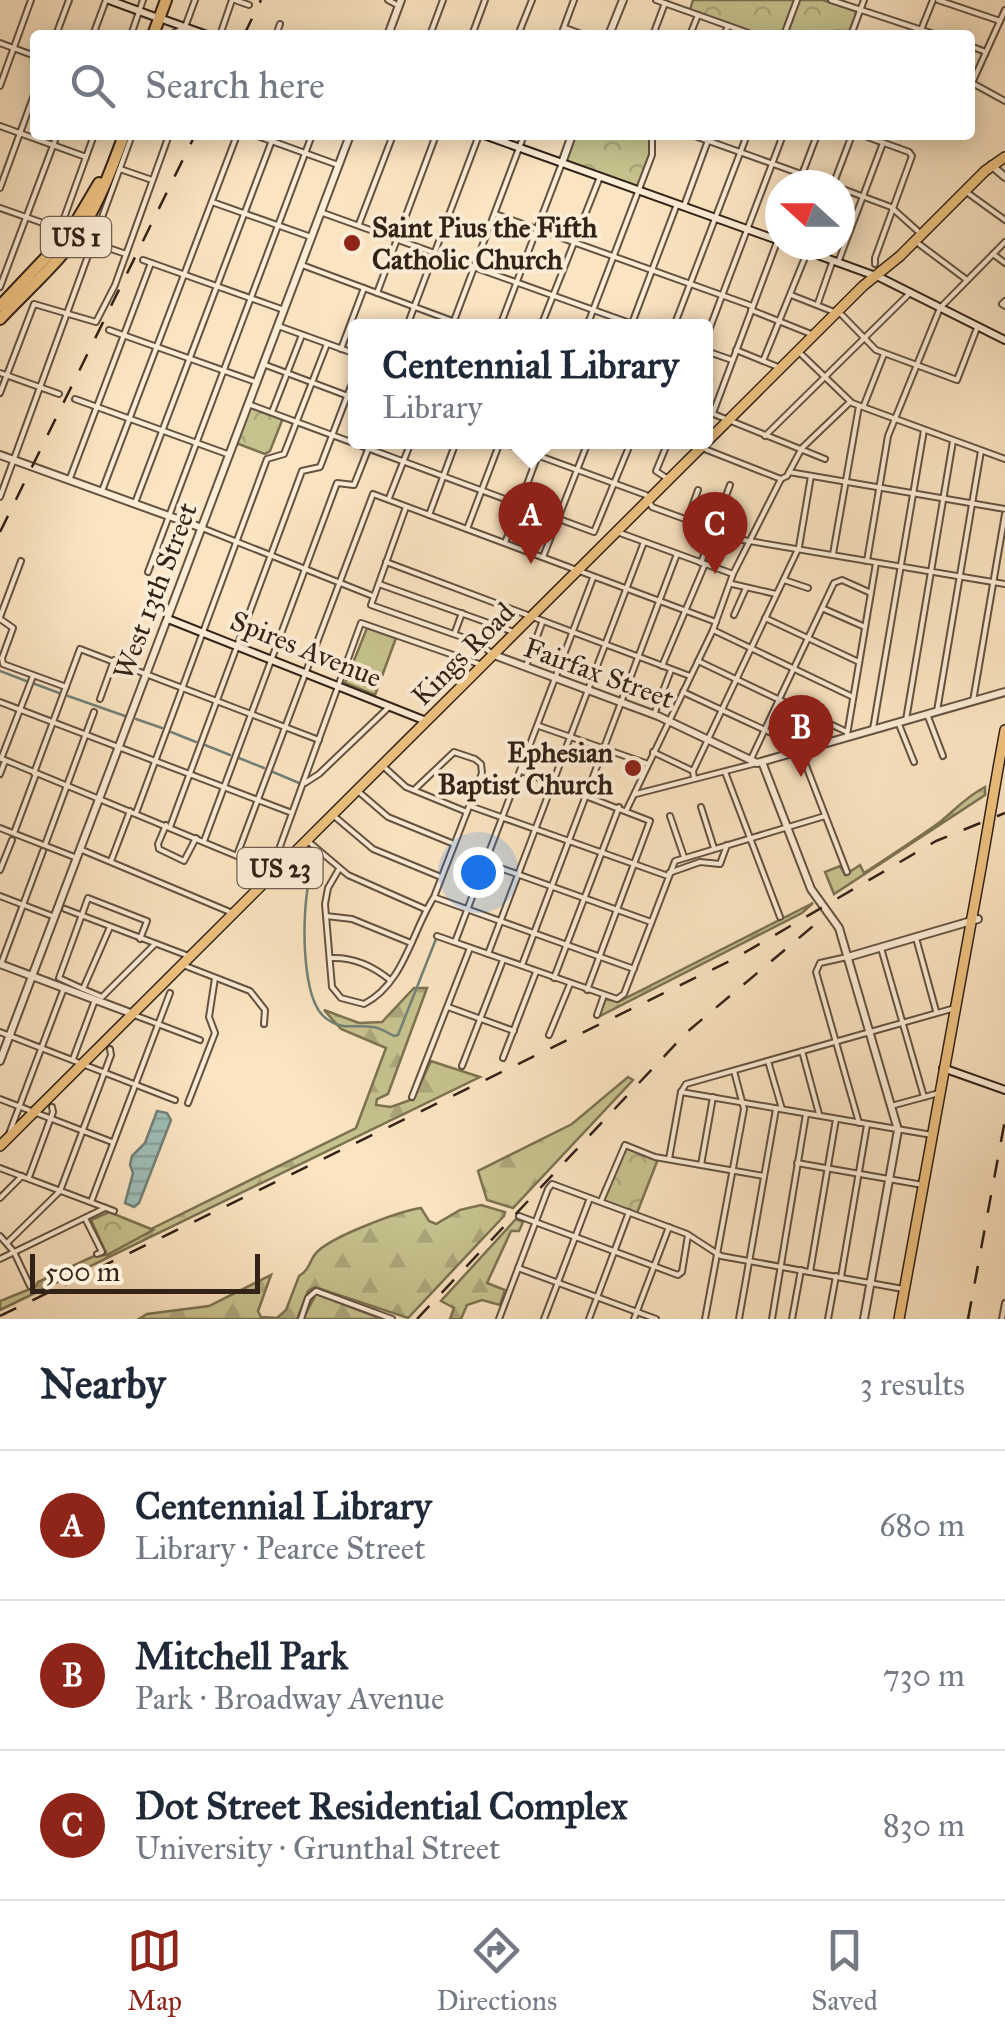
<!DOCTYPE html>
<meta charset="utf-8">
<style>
:root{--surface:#fff;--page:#f2f2f3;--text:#1f2937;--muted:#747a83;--line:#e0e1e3;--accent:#8f2418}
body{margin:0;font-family:"IM FELL Great Primer",serif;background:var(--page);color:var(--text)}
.compass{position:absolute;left:765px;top:170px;width:90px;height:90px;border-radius:50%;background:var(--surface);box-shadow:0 5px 25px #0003;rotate:291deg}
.scale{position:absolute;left:30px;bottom:25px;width:230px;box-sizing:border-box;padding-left:10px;border:5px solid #322217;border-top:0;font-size:28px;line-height:35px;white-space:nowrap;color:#322217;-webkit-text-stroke:8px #fcedd7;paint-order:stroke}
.you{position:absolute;left:478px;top:872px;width:35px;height:35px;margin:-25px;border:8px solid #fff;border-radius:50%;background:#1a73e8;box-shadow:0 0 0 15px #1a73e833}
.badge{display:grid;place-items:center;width:65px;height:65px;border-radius:50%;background:var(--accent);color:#fff;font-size:32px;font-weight:700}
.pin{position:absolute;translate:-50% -82px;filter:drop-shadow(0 2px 5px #0008)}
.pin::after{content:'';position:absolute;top:52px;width:35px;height:30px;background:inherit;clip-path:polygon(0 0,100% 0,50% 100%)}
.popup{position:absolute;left:348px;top:319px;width:365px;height:130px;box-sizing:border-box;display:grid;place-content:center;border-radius:10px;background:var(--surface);filter:drop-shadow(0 2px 8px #0005);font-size:32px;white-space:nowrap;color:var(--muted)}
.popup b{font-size:38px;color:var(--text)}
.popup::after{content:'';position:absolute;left:50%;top:100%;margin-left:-20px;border:20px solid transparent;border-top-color:var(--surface)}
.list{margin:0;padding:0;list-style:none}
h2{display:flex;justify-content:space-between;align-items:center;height:130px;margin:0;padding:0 40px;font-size:42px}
h2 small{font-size:32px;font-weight:400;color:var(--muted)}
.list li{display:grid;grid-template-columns:65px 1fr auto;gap:30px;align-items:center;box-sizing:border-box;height:150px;padding:0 40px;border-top:2px solid var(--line)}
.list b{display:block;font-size:38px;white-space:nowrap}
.list p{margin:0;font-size:32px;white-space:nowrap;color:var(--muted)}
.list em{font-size:32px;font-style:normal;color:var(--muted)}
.icon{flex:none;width:55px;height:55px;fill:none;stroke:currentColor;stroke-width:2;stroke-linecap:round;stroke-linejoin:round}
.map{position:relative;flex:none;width:1005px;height:1319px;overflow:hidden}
.search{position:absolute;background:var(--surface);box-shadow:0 5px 25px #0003;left:30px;right:30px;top:30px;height:110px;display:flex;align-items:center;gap:25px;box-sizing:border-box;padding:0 35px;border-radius:10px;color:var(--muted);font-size:38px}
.sheet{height:580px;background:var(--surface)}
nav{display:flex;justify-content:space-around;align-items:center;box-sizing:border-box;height:140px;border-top:2px solid var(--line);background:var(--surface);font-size:28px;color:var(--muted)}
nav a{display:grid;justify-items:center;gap:5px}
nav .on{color:var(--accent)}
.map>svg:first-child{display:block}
</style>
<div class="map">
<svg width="1005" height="1319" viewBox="0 0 1005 1319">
<defs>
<pattern id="forest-firs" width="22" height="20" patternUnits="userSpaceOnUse" patternTransform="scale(2.5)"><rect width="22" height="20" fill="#c6c28e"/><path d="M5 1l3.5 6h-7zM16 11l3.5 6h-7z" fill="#aba67a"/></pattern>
<pattern id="park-crowns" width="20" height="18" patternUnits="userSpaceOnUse" patternTransform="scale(2.5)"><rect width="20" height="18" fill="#c6c28e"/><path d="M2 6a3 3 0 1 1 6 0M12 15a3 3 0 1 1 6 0" fill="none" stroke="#aba67a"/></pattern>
<pattern id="water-rules" width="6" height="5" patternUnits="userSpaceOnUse" patternTransform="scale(2.5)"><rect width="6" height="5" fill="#9fbeb7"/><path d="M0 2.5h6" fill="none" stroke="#89a39d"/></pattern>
</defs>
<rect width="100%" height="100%" fill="#fbe4c1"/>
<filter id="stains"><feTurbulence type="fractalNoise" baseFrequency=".002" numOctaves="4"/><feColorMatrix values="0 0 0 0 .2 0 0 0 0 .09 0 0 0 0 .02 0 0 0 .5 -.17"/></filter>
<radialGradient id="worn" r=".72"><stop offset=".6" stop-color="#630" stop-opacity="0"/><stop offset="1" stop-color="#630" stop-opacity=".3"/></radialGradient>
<!-- green -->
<path fill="#c6c28e" stroke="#7c7252" stroke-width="2.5" d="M 367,628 L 396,638 L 375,695 L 345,683 Z"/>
<!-- forest -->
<g fill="url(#forest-firs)" stroke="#7c7252" stroke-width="2.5">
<path d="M 985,787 L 985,795 L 834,894 L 825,872 L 840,866 L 845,875 L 860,865 L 864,873 C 890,856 915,840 940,822 C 956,809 967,796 985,787 Z"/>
<path d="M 813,903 L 802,913 L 598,1017 L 605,999 L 618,1002 Z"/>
<path d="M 414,988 L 427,988 L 388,1094 L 377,1099 L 376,1105 L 391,1107 L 413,1099 L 431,1061 L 480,1077 L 0,1310 L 0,1301 L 35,1287 L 38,1282 L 94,1256 L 107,1255 L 151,1229 L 356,1128 L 386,1048 L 341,1029 L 324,1010 L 359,1023 L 382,1022 Z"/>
<path d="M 628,1077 L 633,1080 L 513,1208 L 487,1200 L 478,1171 L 572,1124 Z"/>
<path d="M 481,1205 L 505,1212 L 504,1216 L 408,1318 L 315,1287 L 308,1291 L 297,1319 L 139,1319 L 147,1314 L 209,1306 L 271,1275 L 258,1311 L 261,1317 L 277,1318 L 286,1310 L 299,1276 C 311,1269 309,1259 318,1251 C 334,1236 399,1211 421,1208 L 429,1221 L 436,1224 L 460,1210 Z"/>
<path d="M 516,1219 L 523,1222 L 519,1231 L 511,1231 L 487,1283 L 505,1290 L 500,1305 L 482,1300 L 467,1305 L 461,1319 L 450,1319 L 454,1308 L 441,1301 Z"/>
<path d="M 316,1294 L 382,1319 L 303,1319 Z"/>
</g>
<!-- park -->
<g fill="url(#park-crowns)" stroke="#7c7252" stroke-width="2.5">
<path d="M 693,0 L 823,0 L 858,12 L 849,35 L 759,35 L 690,10 Z"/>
<path d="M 575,135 L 650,135 L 650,154 L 638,187 L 569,163 L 566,159 Z"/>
<path d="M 249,406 L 283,418 L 270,451 L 265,454 L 236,443 Z"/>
<path d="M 625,1143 L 658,1159 L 637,1213 L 603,1201 Z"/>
<path d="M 109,1212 L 151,1229 L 153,1230 L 107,1255 L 91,1220 Z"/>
</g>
<!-- water -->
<path fill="url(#water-rules)" stroke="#738077" stroke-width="2.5" d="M 157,1111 L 167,1113 L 171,1120 L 139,1203 L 134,1207 L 125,1203 L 133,1173 L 130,1165 L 132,1156 L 145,1143 Z"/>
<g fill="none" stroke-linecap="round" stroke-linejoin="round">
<!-- stream -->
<g stroke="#738077" stroke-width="2.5">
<path d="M 0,671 L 26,681"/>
<path d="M 35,684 L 59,693"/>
<path d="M 68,696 L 125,716"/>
<path d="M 136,719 L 162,728"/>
<path d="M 171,732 L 196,742"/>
<path d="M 205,745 L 230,755"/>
<path d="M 239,758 L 264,768"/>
<path d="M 273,772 L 299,783"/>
<path d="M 295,861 L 309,882 C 302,910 300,1002 327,1019 C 343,1031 355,1024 373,1027 C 379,1027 388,1033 394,1036 L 398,1035 L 436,939"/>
</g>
<defs>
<g id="minor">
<path d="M 235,0 L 249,5"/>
<path d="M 388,0 L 399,6"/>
<path d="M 656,0 L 754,35"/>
<path d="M 831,0 L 937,35"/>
<path d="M 938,0 L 1000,21"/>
<path d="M 565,28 L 584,35"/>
<path d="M 56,35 L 69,0"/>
<path d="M 93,35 L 106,0"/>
<path d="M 131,35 L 143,0"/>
<path d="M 170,35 L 185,27 L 195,0"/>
<path d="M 220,35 L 232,0"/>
<path d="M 276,35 L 280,24"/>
<path d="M 430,35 L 443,0"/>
<path d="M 472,35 L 485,0"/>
<path d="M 518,35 L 532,0"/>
<path d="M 561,35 L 574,0"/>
<path d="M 653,35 L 665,3"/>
<path d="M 690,35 L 698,15"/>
<path d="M 724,35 L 728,26"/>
<path d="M 784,35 L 797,0"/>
<path d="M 851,35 L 864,0"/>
<path d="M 919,35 L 933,0"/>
<path d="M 0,43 L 35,56"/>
<path d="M 970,46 L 986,52"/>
<path d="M 972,83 L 1005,10"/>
<path d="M 974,84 L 1005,101"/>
<path d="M 0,86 L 31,0"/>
<path d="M 0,126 L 86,157"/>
<path d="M 255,135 L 338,165"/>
<path d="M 692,135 L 832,185"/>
<path d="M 862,135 L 909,152 L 912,156 L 875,258 L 875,264"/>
<path d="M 120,169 L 152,180"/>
<path d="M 798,185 L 817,135"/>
<path d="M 833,185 L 852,135"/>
<path d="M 0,188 L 35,92"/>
<path d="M 840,188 L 891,207 L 921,234"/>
<path d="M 965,191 L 1005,220"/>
<path d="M 212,202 L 311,237"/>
<path d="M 684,206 L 710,135"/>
<path d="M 0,208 L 60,229 L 94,135"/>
<path d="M 323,213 L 638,326"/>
<path d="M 495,214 L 752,306"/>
<path d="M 359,224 L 393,135"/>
<path d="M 79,238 L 126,254"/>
<path d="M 915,241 L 967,280"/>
<path d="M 993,254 L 1005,263"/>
<path d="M 143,260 L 284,310"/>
<path d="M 839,260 L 883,143"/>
<path d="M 302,265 L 466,326"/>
<path d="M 0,287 L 57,135"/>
<path d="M 377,293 L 436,135"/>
<path d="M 791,295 L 842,315 L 876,350 L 957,380 L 977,328"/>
<path d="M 1005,301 L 1002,304 L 1005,306"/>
<path d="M 818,303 L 833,260"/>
<path d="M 751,310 L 811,334"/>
<path d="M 407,326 L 479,135"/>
<path d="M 452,326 L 524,135"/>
<path d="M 500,326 L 562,163"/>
<path d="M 541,326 L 600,177"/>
<path d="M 587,326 L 652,155 L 652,135"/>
<path d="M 631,326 L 677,204"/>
<path d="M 674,326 L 747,135"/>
<path d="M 281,327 L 356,354"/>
<path d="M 109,330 L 256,382"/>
<path d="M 706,338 L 783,135"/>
<path d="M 341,349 L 364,288"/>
<path d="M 736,350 L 778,367"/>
<path d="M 706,351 L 732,360"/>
<path d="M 800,353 L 852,403 L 1005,459"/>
<path d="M 763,361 L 810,245"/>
<path d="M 263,364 L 356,399"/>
<path d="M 0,373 L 59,394"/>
<path d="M 0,393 L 34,304 L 96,322 L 115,285 L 169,135"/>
<path d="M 75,399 L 230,455"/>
<path d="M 248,404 L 594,532 L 631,442"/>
<path d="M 864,405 L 884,354"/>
<path d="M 706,411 L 825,459"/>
<path d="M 272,412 L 302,335"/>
<path d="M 713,413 L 780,234"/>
<path d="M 765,436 L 910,293"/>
<path d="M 501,442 L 646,495 L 652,507 L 743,540 L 1005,584"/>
<path d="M 668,442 L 656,471 L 668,479"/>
<path d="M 702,448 L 781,479"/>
<path d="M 541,456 L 547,442"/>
<path d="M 789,472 L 1005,509"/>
<path d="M 70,478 L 151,263"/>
<path d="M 102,491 L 237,135"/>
<path d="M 0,497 L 132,135"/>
<path d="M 389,498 L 411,442"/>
<path d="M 135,503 L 274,135"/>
<path d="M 406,507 L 371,605 L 479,643 L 491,653"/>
<path d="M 429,515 L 456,442"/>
<path d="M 688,518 L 698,490"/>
<path d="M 202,528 L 373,596"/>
<path d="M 467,529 L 500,442"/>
<path d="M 620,533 L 733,574"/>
<path d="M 505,543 L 538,455"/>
<path d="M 833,554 L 859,406"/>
<path d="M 543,557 L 588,442"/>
<path d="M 867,561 L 888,436 L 940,308 L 1005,242"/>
<path d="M 386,562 L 690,676"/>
<path d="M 701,563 L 730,485"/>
<path d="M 148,572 L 312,135"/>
<path d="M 784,580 L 808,588"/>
<path d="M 379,584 L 511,631"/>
<path d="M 732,584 L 776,594"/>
<path d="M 824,609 L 865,627"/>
<path d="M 734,615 L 746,588"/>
<path d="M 0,617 L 21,561"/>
<path d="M 765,618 L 859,662"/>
<path d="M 0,619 L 13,628 L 2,658 L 3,664 L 66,687"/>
<path d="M 713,630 L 853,697"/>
<path d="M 455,632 L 462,613"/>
<path d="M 698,661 L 847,732"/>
<path d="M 526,666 L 542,623"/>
<path d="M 662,666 L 705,564"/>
<path d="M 683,692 L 806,749"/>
<path d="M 100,699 L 114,660"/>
<path d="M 973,701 L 1005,514"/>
<path d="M 0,702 L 292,813"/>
<path d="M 937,711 L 981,451"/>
<path d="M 655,712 L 671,670"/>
<path d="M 927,714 L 943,756"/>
<path d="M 906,720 L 953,441"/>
<path d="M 898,722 L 914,762"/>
<path d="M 539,726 L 648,764"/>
<path d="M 873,729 L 924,430"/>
<path d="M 847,735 L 876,563"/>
<path d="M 800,750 L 847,872"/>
<path d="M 653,752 L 693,771"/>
<path d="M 0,758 L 271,870"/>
<path d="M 1,759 L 33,676"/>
<path d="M 751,759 L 834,583 L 842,580 L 871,593"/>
<path d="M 384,767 L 406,787 L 467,812"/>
<path d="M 521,771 L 650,821 L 587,990"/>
<path d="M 725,772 L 780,917"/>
<path d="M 34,773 L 80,649 L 319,740"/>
<path d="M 0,774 L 5,761"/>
<path d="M 694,778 L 693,771 L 799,547 L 811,476"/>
<path d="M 305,783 L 319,774 L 390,706"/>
<path d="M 359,792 L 388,817 L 454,844"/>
<path d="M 636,794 L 757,763"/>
<path d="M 470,806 L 668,876"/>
<path d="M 701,807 L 714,848"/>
<path d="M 627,809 L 713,630 L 733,574 L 781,479 L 787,476 L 802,448 L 850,402"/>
<path d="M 136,813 L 267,459 L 284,454 L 327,344"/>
<path d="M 334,816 L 373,849 L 441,877"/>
<path d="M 670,816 L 684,857"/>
<path d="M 166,825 L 158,844 L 159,849 L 184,861 L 196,838"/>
<path d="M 170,827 L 302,471 L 320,467 L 356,373"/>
<path d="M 0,828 L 77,858"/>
<path d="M 14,833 L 36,774"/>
<path d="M 204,841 L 337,483 L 354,485 L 371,442"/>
<path d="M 309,842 L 348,875 L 425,909"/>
<path d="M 45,845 L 94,712"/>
<path d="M 82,850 L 230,912"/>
<path d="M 237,855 L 373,494 L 716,622"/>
<path d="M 111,861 L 130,811"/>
<path d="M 283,861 L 278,852 L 361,623 L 479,664"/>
<path d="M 486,863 L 651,922"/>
<path d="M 339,869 L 328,888 L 325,904 L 332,987 L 341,998 L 364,1004 C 404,984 412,931 434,897 L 482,773 L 481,764 L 475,759 L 454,752 L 414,790"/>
<path d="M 0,870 L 12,840"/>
<path d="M 669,873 L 700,862 L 720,864 L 727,845"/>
<path d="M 0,896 L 55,917"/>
<path d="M 436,898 L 634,969"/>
<path d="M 65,909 L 186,955"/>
<path d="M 326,916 L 352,919 L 411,943"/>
<path d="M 110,927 L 83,989 L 59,978 L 88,898 L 147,921 L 140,939"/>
<path d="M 437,936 L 617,999 L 624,994 L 675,861 L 825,816"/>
<path d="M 916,938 L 936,1011"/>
<path d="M 455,942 L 593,578"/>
<path d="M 881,948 L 924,1097"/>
<path d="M 488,954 L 644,542"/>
<path d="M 847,957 L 820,963 L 816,972 L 859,1123"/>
<path d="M 331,958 C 353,957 373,966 390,980"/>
<path d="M 1,964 L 43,851"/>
<path d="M 183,965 L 250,991 L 265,1010 L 264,1024"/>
<path d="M 522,965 L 677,554"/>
<path d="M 554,978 L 619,807"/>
<path d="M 83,989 L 102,997 L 155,944"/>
<path d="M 448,1007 L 514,1031"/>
<path d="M 134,1015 L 200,1040"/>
<path d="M 597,1015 L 604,995"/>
<path d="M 0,1032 L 175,1100"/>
<path d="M 549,1035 L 570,984"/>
<path d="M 802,1051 L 819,1114"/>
<path d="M 503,1058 L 536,972"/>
<path d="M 73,1059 L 95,1000"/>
<path d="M 768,1061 L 782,1109"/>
<path d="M 462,1066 L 503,960"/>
<path d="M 681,1092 L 686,1084 L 955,1008"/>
<path d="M 681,1092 L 932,1135"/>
<path d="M 412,1097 L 470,948"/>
<path d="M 0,1099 L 112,1142"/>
<path d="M 188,1103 L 215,1033 L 209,1017 L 215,978"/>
<path d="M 891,1106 L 939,1093"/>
<path d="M 9,1134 L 64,988"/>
<path d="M 669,1159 L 681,1092"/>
<path d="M 797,1163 L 923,1185"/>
<path d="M 701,1165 L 713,1097"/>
<path d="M 0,1168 L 114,1211"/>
<path d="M 29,1177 L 53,1112 L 52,1107"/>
<path d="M 0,1198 L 22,1176"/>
<path d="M 601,1201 L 625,1145 L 655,1157 L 764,1176"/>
<path d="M 91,1202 L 170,993"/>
<path d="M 519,1216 L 678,1275 L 682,1272 L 688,1235"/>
<path d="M 85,1218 L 102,1252 L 97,1254"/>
<path d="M 0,1236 L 14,1252 L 30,1286"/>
<path d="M 7,1243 L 60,1191 L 111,1055 L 110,1049"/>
<path d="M 0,1259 L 105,1208"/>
<path d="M 518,1268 L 656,1319"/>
<path d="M 810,1272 L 836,1119"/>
<path d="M 841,1277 L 867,1125"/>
<path d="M 301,1319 L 308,1298 L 316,1291 L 392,1319"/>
<path d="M 499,1319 L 548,1189 L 552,1184 L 687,1234 L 721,1256 L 903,1289"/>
<path d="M 544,1319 L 590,1198"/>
<path d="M 589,1319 L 629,1212"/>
<path d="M 634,1319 L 669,1227"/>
<path d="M 705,1319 L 744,1109 L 734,1071"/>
<path d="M 739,1319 L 776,1109"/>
<path d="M 772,1319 L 806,1114"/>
<path d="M 792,1319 L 801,1270"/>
<path d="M 828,1319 L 836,1276"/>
<path d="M 1002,1319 L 1005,1303"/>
</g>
<g id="tertiary">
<path d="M 388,35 L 401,0"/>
<path d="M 609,35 L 623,0"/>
<path d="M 562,163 L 572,135"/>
<path d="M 991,165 L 1005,177"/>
<path d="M 0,455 L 202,528"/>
<path d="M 494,655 L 658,716 L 757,763 L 1005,692"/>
<path d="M 762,762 L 811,889 L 839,928 L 898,1130 L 864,1319"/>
<path d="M 848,957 L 978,919"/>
<path d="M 0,964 L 133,1014"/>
<path d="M 0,1061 L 350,135"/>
</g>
<g id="secondary">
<path d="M 109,0 L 158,18"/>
<path d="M 165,20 L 207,35"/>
<path d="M 484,135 L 780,241"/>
<path d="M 790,245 L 881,278 L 1005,340"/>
<path d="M 168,619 L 426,721"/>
<path d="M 943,1068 L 1005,1090"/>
</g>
<g id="primary">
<path d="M 999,763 L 1005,730"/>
<path d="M 0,1146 L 863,286 L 900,256 L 985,171 L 1005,157"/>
<path d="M 899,1319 L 981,868"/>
</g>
<g id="trunk">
<path d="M 153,35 L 166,0"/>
<path d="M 0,306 L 70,232 L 99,183"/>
<path d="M 0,319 C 28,289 60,262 83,227 C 101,198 112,167 124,135"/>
</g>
</defs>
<!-- minor casing -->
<use href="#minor" stroke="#645242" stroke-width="8"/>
<!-- tertiary casing -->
<use href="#tertiary" stroke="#645242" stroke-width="10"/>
<!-- secondary casing -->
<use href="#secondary" stroke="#322217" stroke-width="10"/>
<!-- primary casing -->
<use href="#primary" stroke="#322217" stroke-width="12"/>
<!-- trunk casing -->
<use href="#trunk" stroke="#322217" stroke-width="14"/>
<!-- minor -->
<use href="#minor" stroke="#fcedd7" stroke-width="4"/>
<!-- tertiary -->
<use href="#tertiary" stroke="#fcedd7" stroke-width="6"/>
<!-- secondary -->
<use href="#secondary" stroke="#fcedd7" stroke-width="6"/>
<!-- primary -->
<use href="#primary" stroke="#eec280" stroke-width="9"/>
<!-- trunk -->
<use href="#trunk" stroke="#eec280" stroke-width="10"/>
<!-- rail -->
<g stroke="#322217" stroke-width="2.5" stroke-dasharray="18 18" stroke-linecap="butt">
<path d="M 244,35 L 261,0"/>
<path d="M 0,532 L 195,135"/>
<path d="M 0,1316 L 732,960 L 936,841 L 1005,813"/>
<path d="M 417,1319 L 687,1032 L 818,922"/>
<path d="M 968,1319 L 1005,1120"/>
</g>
<defs>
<path id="primary-bridge" d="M 981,868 L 999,763"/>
</defs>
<!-- primary-bridge casing -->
<use href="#primary-bridge" stroke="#322217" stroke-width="12" stroke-linecap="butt"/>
<!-- primary-bridge -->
<use href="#primary-bridge" stroke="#eec280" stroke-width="9"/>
</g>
<!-- markers -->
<g fill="#8f2418" stroke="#fcedd7" stroke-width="4">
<circle cx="352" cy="243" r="10"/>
<circle cx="633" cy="768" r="10"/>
</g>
<g text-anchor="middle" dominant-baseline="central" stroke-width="8" stroke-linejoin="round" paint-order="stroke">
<!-- shield labels -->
<g fill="#fcedd7" stroke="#6f5f51" stroke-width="2.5">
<rect x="41" y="217" width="70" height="40" rx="8"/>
<rect x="237.5" y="848" width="85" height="40" rx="8"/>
</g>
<g font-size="25" font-weight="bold" fill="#322217">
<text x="76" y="237">US 1</text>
<text x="280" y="868">US 23</text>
</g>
<!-- poi labels -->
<g font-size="28" font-weight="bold" fill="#322217" stroke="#fcedd7" text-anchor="start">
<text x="372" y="227">Saint Pius the Fifth<tspan x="372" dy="32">Catholic Church</tspan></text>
<text x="613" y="752" text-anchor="end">Ephesian<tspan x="613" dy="32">Baptist Church</tspan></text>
</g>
<!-- street labels -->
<g font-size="28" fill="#322217" stroke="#fcedd7">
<text transform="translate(155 591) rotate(-69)">West 13th Street</text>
<text transform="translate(306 649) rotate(22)">Spires Avenue</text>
<text transform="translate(463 654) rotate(-45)">Kings Road</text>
<text transform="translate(599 673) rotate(20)">Fairfax Street</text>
</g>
</g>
<rect width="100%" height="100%" filter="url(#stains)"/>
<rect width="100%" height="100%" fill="url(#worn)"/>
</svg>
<svg class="compass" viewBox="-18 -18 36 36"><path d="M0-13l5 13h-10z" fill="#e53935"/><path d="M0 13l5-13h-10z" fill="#747a83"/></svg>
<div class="scale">500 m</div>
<div class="you"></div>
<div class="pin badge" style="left:531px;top:564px">A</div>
<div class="popup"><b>Centennial Library</b>Library</div>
<div class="pin badge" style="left:801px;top:777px">B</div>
<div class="pin badge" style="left:715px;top:574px">C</div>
<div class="search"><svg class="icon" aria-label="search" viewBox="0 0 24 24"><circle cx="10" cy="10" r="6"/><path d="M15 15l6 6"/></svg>Search here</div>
</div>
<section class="sheet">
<h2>Nearby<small>3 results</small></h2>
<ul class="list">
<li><span class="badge">A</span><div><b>Centennial Library</b><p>Library · Pearce Street</p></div><em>680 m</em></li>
<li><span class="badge">B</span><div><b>Mitchell Park</b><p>Park · Broadway Avenue</p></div><em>730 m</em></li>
<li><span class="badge">C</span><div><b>Dot Street Residential Complex</b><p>University · Grunthal Street</p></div><em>830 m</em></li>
</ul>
</section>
<nav>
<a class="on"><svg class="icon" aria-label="map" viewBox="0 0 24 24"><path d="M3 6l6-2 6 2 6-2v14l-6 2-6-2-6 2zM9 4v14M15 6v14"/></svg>Map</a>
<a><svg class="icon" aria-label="directions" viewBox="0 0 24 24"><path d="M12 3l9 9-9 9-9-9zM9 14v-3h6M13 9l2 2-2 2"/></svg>Directions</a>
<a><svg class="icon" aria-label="saved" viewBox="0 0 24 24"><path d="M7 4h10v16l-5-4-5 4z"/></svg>Saved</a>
</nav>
